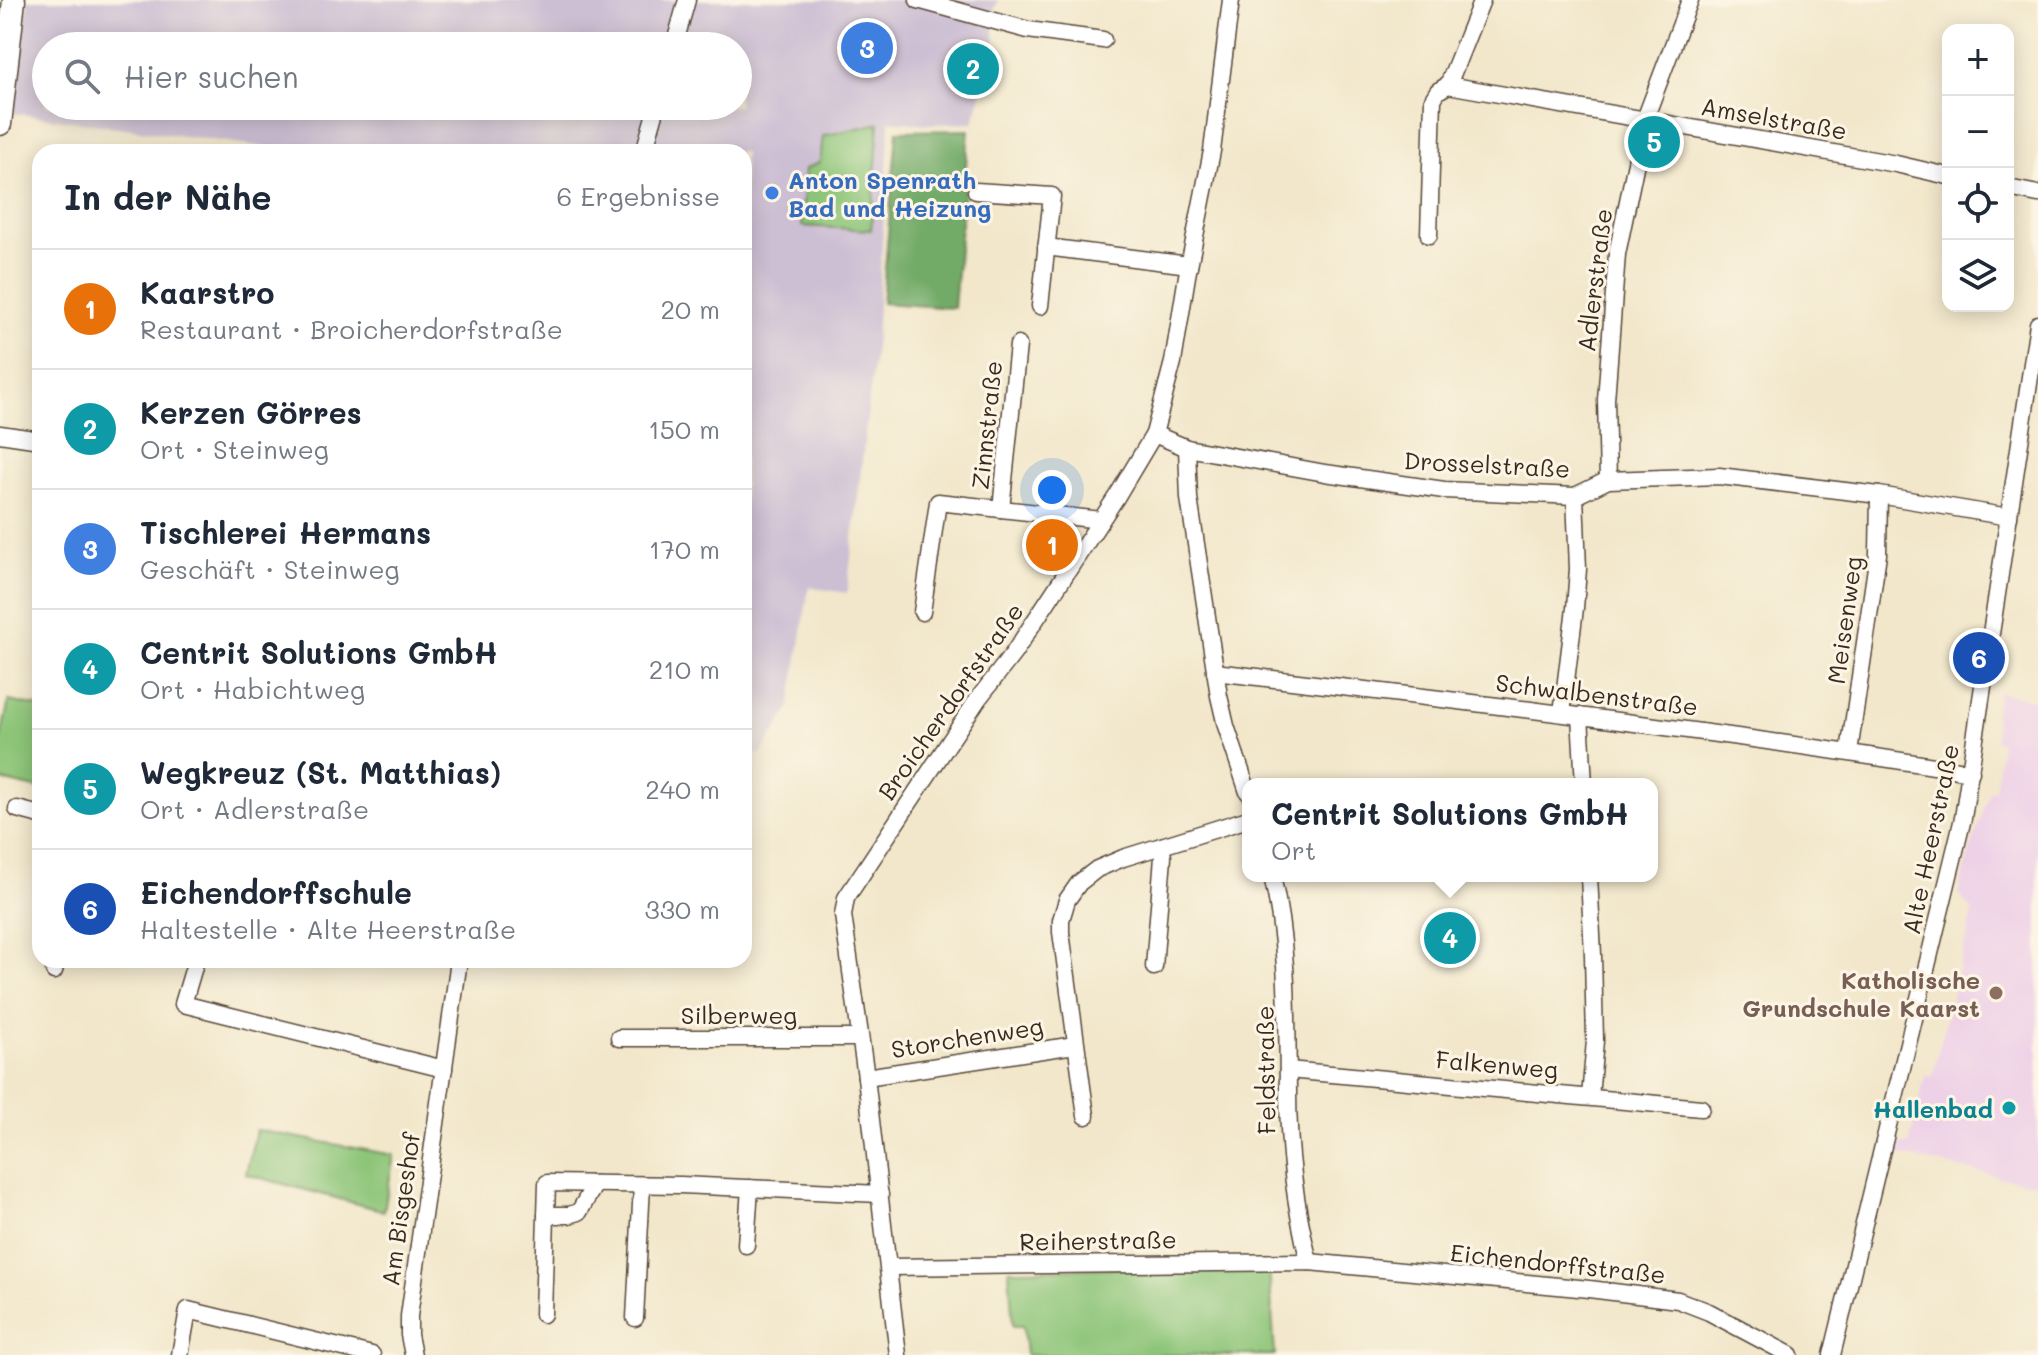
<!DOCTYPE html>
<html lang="de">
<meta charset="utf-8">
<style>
:root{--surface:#fff;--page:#f6f6f7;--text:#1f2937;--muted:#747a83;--line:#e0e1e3;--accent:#0b8043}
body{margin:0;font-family:Mali,sans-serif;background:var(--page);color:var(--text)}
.controls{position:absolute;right:24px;top:24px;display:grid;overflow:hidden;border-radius:16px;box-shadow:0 4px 20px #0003}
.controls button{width:72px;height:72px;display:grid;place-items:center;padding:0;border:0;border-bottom:2px solid var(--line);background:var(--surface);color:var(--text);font:40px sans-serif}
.you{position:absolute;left:1052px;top:490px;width:28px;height:28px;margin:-20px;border:6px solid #fff;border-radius:50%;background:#1a73e8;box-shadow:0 0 0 12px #1a73e833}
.badge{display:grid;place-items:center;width:52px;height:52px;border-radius:50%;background:var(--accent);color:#fff;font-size:26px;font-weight:700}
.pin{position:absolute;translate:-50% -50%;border:4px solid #fff;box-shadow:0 2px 8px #0006}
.popup{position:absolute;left:1242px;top:778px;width:416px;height:104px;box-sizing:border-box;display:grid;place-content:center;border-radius:16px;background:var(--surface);filter:drop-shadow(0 2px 6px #0005);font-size:26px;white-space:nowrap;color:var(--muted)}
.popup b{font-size:30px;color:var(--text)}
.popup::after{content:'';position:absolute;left:50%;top:100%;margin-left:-16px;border:16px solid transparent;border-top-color:var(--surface)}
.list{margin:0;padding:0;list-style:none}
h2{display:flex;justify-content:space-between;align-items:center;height:104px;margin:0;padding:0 32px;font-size:34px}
h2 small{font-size:26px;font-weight:400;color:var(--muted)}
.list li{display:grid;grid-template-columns:52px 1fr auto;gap:24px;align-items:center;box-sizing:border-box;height:120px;padding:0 32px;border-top:2px solid var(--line)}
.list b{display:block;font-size:30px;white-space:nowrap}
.list p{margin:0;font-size:26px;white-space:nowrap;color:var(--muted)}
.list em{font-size:26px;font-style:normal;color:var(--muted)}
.icon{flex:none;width:44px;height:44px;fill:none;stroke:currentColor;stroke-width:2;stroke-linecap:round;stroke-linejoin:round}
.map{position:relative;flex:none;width:2038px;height:1355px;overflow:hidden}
.search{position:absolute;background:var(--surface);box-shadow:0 4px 20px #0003;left:32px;top:32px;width:720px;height:88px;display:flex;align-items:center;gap:20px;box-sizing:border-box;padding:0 28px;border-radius:44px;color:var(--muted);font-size:30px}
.panel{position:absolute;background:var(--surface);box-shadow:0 4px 20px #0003;left:32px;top:144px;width:720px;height:824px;border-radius:24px}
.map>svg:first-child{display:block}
</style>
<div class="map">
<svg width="2038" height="1355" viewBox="0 0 2038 1355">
<rect width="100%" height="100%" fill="#fcf5e5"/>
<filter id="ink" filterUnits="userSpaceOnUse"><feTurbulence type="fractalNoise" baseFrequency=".0125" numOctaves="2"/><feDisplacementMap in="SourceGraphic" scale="16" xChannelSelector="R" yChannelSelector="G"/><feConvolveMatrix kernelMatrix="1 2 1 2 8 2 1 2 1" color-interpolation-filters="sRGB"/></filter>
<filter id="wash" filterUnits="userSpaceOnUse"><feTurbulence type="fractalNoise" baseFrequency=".006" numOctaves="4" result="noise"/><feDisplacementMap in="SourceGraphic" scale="32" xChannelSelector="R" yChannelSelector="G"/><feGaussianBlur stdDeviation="1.8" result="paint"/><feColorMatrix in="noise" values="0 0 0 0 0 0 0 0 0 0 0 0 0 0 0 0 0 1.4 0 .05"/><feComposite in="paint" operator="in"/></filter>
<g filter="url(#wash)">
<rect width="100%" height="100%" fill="#f2e7cb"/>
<!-- built -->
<path fill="#eed0e7" d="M 1998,692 L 2038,701 L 2038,1183 L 2022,1182 L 1896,1154 L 1899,1143 L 1909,1145 L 1925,1076 L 1932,1077 L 1973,911 L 1958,893 L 1965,867 L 1990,790 L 1995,791 L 2001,742 L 1996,741 L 1995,714 Z"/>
<!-- industrial -->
<path fill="#ccbed3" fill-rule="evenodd" d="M 28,0 L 998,0 L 993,14 L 995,43 L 973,123 L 928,124 L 890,121 L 876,338 L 847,593 L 809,587 L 790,708 L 761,754 L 744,755 L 744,152 L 302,152 L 13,113 ZM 46,46 L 738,46 L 738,106 L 46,106 Z"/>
<!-- green -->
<g fill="#8dc578" stroke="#64784b" stroke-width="2">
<path d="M 879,123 L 871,230 L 802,226 L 805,169 L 820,162 L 823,136 Z"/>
<path d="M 9,701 L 40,707 L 40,789 L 0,780 L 0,741 Z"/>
<path d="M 256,1130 L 394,1155 L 384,1211 L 246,1174 Z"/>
<path d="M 1269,1266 L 1275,1355 L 1026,1355 L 1023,1326 L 1013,1326 L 1009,1270 Z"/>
</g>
<!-- forest -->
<path fill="#72aa68" stroke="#566a43" stroke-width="2" d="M 969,130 L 954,308 L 882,303 L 897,131 Z"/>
</g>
<g filter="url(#ink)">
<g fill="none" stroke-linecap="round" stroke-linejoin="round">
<defs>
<g id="minor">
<path d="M 918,0 L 1028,30 L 1103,40"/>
<path d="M 674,46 L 687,0"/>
<path d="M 1448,85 L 1896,164 L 1948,176"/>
<path d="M 1448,85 L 1482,0"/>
<path d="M 644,152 L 657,106"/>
<path d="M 2008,188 L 2038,194"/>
<path d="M 976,191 L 1052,196 L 1040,306"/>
<path d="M 1429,235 L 1433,99 L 1438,91 L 1448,85"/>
<path d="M 1046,247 L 1189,265"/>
<path d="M 0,434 L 40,440"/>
<path d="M 1154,434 L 1187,448 L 1325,473 L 1444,490 L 1575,496 L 1608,480 L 1719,476 L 1879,495 L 2009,517"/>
<path d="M 1187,448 L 1189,498 L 1219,696 L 1226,726 L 1248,792"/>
<path d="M 1608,480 L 1606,400 L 1617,254 L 1645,119 L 1690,0"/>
<path d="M 1001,509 L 1018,345"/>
<path d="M 922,612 L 938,502 L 1101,520"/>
<path d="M 1215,672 C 1468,702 1720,731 1971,772"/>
<path d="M 1562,713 L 1575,608 L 1578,569 L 1575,496"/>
<path d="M 1580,716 L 1584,784"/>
<path d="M 1849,752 L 1878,554 L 1879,495"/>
<path d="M 17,809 L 40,815"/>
<path d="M 1272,876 C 1289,947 1287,1019 1288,1091 C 1288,1149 1295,1206 1309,1262"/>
<path d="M 1589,876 L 1593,955 L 1595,1041 L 1590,1097"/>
<path d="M 196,960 L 183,1004 L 444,1069"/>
<path d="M 1154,967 L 1163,857 L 1161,846"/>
<path d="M 54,971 L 57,960"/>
<path d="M 619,1038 L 860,1038"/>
<path d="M 1288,1070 L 1701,1108"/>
<path d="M 866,1077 L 1075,1045"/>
<path d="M 1086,1116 L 1061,932 L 1061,920 L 1067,900 L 1079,883 L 1097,869 L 1123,858 L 1248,819"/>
<path d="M 546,1215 L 569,1215 L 579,1212 L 595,1184"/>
<path d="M 746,1245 L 750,1188"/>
<path d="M 889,1267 L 1309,1262 L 1589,1289 L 1678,1300 L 1709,1312 L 1790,1355"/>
<path d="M 543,1314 L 547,1183 L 681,1185 L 880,1194"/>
<path d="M 635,1318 L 642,1185"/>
<path d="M 180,1355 L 188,1310 L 372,1355"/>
<path d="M 413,1355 L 409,1335 L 409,1316 L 459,960"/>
<path d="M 898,1355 L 866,1077 L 843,915 L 846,898 L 978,699 L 1013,654 L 1117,496 L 1154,434 L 1173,362 L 1187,276 L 1212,151 L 1231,0"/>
<path d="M 1832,1355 L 1963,818 L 2038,324"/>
</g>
<path id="secondary" d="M 0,124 L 14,0"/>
</defs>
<!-- minor casing -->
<use href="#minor" stroke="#564638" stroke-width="19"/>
<!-- secondary casing -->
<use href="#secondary" stroke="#564638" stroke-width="25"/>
<!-- minor -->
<use href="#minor" stroke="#fff" stroke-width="16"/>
<!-- secondary -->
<use href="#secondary" stroke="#fff" stroke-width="22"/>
</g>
</g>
<!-- markers -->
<circle fill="#3f7fe0" stroke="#fcf5e5" stroke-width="3" cx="772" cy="193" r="8"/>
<circle fill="#8d6e63" stroke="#fcf5e5" stroke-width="3" cx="1996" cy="993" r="8"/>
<circle fill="#0f9aa8" stroke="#fcf5e5" stroke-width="3" cx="2009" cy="1108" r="8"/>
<g text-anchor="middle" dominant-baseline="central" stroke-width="6" stroke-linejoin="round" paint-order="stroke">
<!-- street labels -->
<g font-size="24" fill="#3b2a1e" stroke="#fcf5e5">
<text transform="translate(1774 118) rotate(10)">Amselstraße</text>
<text transform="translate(1594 280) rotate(-83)">Adlerstraße</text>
<text transform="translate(986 425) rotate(-84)">Zinnstraße</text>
<text transform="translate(1487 464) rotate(3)">Drosselstraße</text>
<text transform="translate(1844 620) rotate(-82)">Meisenweg</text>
<text transform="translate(1597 694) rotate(7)">Schwalbenstraße</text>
<text transform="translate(950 701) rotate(-55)">Broicherdorfstraße</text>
<text transform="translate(1930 839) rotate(-78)">Alte Heerstraße</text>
<text x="739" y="1014">Silberweg</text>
<text transform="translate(967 1037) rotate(-9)">Storchenweg</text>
<text transform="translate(1497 1064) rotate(5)">Falkenweg</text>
<text transform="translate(1265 1070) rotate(-91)">Feldstraße</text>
<text transform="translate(400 1209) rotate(-82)">Am Bisgeshof</text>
<text transform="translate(1098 1240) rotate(-1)">Reiherstraße</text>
<text transform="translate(1558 1263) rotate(6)">Eichendorffstraße</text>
</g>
<!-- shop labels -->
<g font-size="24" font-weight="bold" fill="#366cbe" stroke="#fcf5e5" text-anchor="start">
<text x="788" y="179">Anton Spenrath<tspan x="788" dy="28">Bad und Heizung</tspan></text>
</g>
<!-- education labels -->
<g font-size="24" font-weight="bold" fill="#785e54" stroke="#fcf5e5" text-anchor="end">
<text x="1980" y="979">Katholische<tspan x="1980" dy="28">Grundschule Kaarst</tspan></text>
</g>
<!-- culture labels -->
<g font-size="24" font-weight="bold" fill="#0d838f" stroke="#fcf5e5" text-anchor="end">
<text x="1993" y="1108">Hallenbad</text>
</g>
</g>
</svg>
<div class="controls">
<button>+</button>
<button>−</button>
<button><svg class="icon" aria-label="locate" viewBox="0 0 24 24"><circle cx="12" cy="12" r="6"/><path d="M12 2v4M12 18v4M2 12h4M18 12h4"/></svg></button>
<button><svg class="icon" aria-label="layers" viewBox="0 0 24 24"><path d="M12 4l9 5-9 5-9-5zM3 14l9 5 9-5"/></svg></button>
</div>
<div class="you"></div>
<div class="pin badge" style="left:1052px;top:545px;background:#e8710a">1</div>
<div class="pin badge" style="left:973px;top:69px;background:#0f9aa8">2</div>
<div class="pin badge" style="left:867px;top:48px;background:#3f7fe0">3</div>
<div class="pin badge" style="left:1450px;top:938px;background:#0f9aa8">4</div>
<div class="popup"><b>Centrit Solutions GmbH</b>Ort</div>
<div class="pin badge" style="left:1654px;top:142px;background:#0f9aa8">5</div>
<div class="pin badge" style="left:1979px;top:658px;background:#1a4fb4">6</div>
<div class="search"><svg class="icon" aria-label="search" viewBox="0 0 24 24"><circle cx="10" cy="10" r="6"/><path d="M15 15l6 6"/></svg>Hier suchen</div>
<section class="panel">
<h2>In der Nähe<small>6 Ergebnisse</small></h2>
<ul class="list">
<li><span class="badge" style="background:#e8710a">1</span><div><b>Kaarstro</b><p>Restaurant · Broicherdorfstraße</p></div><em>20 m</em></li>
<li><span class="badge" style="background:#0f9aa8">2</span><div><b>Kerzen Görres</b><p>Ort · Steinweg</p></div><em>150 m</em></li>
<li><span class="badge" style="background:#3f7fe0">3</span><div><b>Tischlerei Hermans</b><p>Geschäft · Steinweg</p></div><em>170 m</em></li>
<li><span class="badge" style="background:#0f9aa8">4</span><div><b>Centrit Solutions GmbH</b><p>Ort · Habichtweg</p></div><em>210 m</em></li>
<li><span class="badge" style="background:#0f9aa8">5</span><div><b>Wegkreuz (St. Matthias)</b><p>Ort · Adlerstraße</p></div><em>240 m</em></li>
<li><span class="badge" style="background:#1a4fb4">6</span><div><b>Eichendorffschule</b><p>Haltestelle · Alte Heerstraße</p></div><em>330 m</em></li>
</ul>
</section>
</div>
